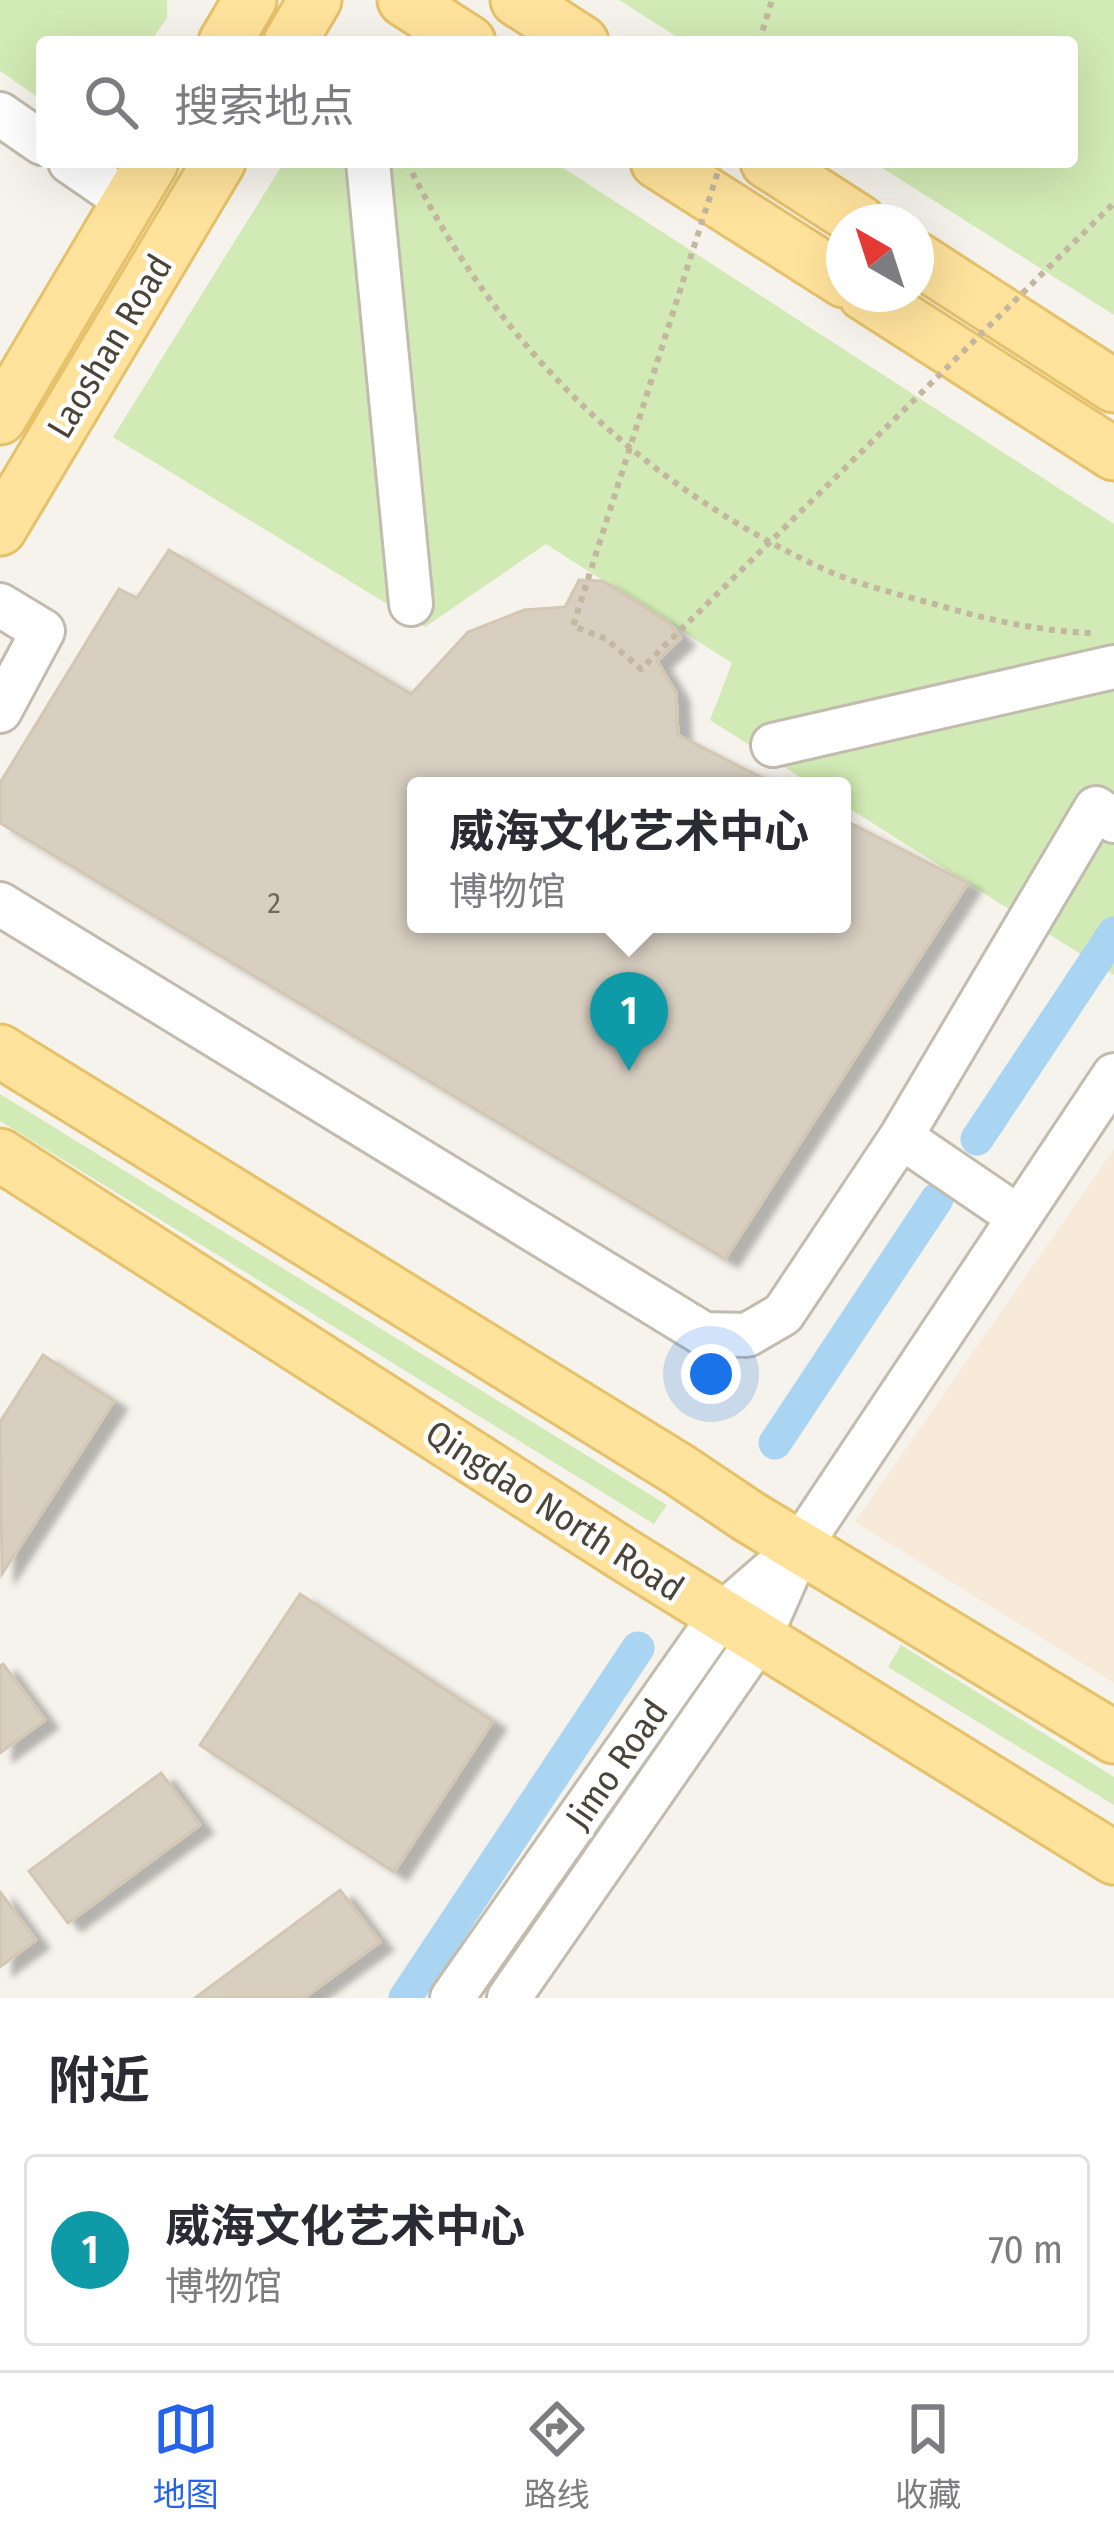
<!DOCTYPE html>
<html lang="zh">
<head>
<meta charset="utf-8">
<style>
	:root { --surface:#fff; --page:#f7f7f7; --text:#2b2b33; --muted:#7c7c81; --line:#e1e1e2; --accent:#2563eb }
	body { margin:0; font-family:"Fira Sans Condensed","Noto Sans SC",sans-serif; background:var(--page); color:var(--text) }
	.compass { position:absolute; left:826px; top:204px; width:108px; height:108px; border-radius:50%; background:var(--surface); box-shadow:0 12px 48px #0002; rotate:321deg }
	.you { position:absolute; left:711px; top:1374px; width:42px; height:42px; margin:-30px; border:9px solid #fff; border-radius:50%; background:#1a73e8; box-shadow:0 0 0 18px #1a73e833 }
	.badge { display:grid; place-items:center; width:78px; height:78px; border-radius:50%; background:var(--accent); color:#fff; font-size:39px; font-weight:700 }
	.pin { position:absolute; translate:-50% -99px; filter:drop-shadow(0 3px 6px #0008) }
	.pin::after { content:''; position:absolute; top:63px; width:42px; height:36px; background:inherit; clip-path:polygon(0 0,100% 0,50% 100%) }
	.popup { position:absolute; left:407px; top:777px; width:444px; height:156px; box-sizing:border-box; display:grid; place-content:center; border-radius:12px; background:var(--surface); filter:drop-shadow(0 3px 9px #0005); font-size:39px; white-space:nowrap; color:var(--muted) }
	.popup b { font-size:45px; color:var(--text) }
	.popup::after { content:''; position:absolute; left:50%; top:100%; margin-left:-24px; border:24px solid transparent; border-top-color:var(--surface) }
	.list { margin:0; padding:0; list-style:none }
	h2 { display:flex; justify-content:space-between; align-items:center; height:156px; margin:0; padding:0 48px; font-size:51px }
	h2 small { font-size:39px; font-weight:400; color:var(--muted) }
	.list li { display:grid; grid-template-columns:78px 1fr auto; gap:36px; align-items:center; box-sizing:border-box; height:192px; margin:0 24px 24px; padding:0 24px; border:3px solid var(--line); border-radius:12px }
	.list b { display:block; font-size:45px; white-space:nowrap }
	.list p { margin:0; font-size:39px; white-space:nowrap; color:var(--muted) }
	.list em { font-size:39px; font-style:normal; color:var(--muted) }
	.icon { flex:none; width:66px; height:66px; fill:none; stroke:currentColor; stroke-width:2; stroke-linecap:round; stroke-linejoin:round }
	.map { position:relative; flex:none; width:1114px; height:1998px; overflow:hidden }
	.search { position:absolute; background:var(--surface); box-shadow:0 12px 48px #0002; left:36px; right:36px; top:36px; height:132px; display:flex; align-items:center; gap:30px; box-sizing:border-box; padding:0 42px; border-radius:12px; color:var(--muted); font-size:45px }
	.sheet { height:372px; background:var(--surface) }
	nav { display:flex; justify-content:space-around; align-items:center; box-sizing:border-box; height:168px; border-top:3px solid var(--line); background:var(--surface); font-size:33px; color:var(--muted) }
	nav a { display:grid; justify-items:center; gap:6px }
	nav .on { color:var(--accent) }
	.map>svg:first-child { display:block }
</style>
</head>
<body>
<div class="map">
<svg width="1114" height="1998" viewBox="0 0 1114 1998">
	<defs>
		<filter id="shadow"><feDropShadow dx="13" dy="8" stdDeviation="3" flood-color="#0004"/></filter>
	</defs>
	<rect width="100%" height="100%" fill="#f6f3ec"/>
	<path fill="#f7ead8" d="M 1114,1149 L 1114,1683 L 855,1522 Z"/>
	<path fill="#d2eab5" d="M 0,0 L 167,0 L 167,18 L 150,42 L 42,42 L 42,100 L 0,71 Z
		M 619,0 L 1114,0 L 1114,315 L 873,162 L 1072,162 L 1072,42 L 685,42 Z
		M 284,162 L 554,162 L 1114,524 L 1114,975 L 842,804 L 842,786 L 814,786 L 710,720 L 732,663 L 546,544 L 425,627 L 113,437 Z
		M 0,1094 L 667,1505 L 654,1524 L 0,1121 Z
		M 901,1645 L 1114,1777 L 1114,1805 L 888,1667 Z"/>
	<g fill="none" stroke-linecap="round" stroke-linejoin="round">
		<path stroke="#a9d4f2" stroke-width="33" d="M 977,1139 L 1114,933
			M 775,1443 L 937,1199
			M 405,1998 L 638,1648"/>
	</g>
	<path fill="#d8cfc1" stroke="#d3c7b4" stroke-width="3" filter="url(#shadow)" d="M 169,550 L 411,694 L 468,632 L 524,610 L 565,607 L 579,580 L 603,581 L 669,623 L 681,638 L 657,661 L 676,693 L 678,735 L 778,786 L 416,786 L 416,924 L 842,924 L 842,819 L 968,883 L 725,1259 L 0,823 L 0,783 L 119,589 L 137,598 Z
		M 43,1355 L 114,1401 L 2,1574 L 0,1422 Z
		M 300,1594 L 493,1721 L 394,1872 L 200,1745 Z
		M 3,1664 L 45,1720 L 0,1753 L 0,1666 Z
		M 161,1773 L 200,1825 L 68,1923 L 29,1871 Z
		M 340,1890 L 380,1942 L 304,1998 L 195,1998 Z
		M 0,1892 L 36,1940 L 0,1967 Z"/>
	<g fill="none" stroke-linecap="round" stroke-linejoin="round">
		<defs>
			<path id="minor" d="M 0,114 L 42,143
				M 70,162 L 128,202
				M 368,162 L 411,604
				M 0,605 L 43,631 L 0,711
				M 773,745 L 1114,667
				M 0,904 L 704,1334 L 747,1335 L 783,1314 L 901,1137 L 1096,808 L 1114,821
				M 901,1137 L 1017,1216
				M 452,1998 L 721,1615 L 790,1555
				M 509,1998 L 760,1637 L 800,1546 L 1114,1075"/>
			<path id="major" d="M 404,0 L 469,42
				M 517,0 L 582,42
				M 225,42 L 250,0
				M 290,42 L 315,0
				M 657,162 L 844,281
				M 767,162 L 860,222
				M 916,258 L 1114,386
				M 864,294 L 1114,454
				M 0,418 L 152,162
				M 0,529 L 219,162
				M 0,1051 L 678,1469 L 748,1516 L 1114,1737
				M 0,1155 L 623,1554 L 1114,1858"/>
		</defs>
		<use href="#minor" stroke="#c2bbae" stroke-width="48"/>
		<use href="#major" stroke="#e6c16a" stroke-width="57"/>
		<path stroke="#c4b79f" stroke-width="6" stroke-dasharray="6 6" stroke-linecap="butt" d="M 759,42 L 772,0
			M 407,162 C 495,343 635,480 817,566 C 852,583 893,593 931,603 C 984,619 1037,631 1092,633"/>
		<use href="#minor" stroke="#fff" stroke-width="42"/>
		<use href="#major" stroke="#ffe39c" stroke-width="51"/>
		<path stroke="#c4b79f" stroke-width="6" stroke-dasharray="6 6" stroke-linecap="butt" d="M 721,162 L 573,626 L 606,639 L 641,669 L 1114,203"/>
	</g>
	<g text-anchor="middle" stroke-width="9" stroke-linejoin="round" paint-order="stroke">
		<g font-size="30" fill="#6e675b">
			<text x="274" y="913">2</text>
		</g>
		<g font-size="36" fill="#4b4439" stroke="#fff">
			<text transform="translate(109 346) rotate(-59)" y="13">Laoshan Road</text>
			<text transform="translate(555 1510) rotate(33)" y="13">Qingdao North Road</text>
			<text transform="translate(616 1764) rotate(-55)" y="13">Jimo Road</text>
		</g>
	</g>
</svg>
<svg class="compass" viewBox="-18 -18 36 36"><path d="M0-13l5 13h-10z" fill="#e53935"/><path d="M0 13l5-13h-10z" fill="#7c7c81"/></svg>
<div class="you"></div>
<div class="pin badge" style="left:629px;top:1071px;background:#0f9aa8">1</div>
<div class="popup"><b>威海文化艺术中心</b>博物馆</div>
<div class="search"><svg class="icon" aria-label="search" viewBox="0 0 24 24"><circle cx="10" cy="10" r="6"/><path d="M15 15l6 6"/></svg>搜索地点</div>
</div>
<section class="sheet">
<h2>附近<small></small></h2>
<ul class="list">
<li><span class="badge" style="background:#0f9aa8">1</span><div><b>威海文化艺术中心</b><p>博物馆</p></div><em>70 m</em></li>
</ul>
</section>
<nav>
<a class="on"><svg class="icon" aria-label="map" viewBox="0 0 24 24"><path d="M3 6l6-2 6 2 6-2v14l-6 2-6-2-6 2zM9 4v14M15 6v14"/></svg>地图</a>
<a><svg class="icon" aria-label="directions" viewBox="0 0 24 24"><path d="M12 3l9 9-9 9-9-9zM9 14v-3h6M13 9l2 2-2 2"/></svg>路线</a>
<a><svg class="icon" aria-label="saved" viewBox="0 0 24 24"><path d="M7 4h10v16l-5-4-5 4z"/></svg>收藏</a>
</nav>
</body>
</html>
